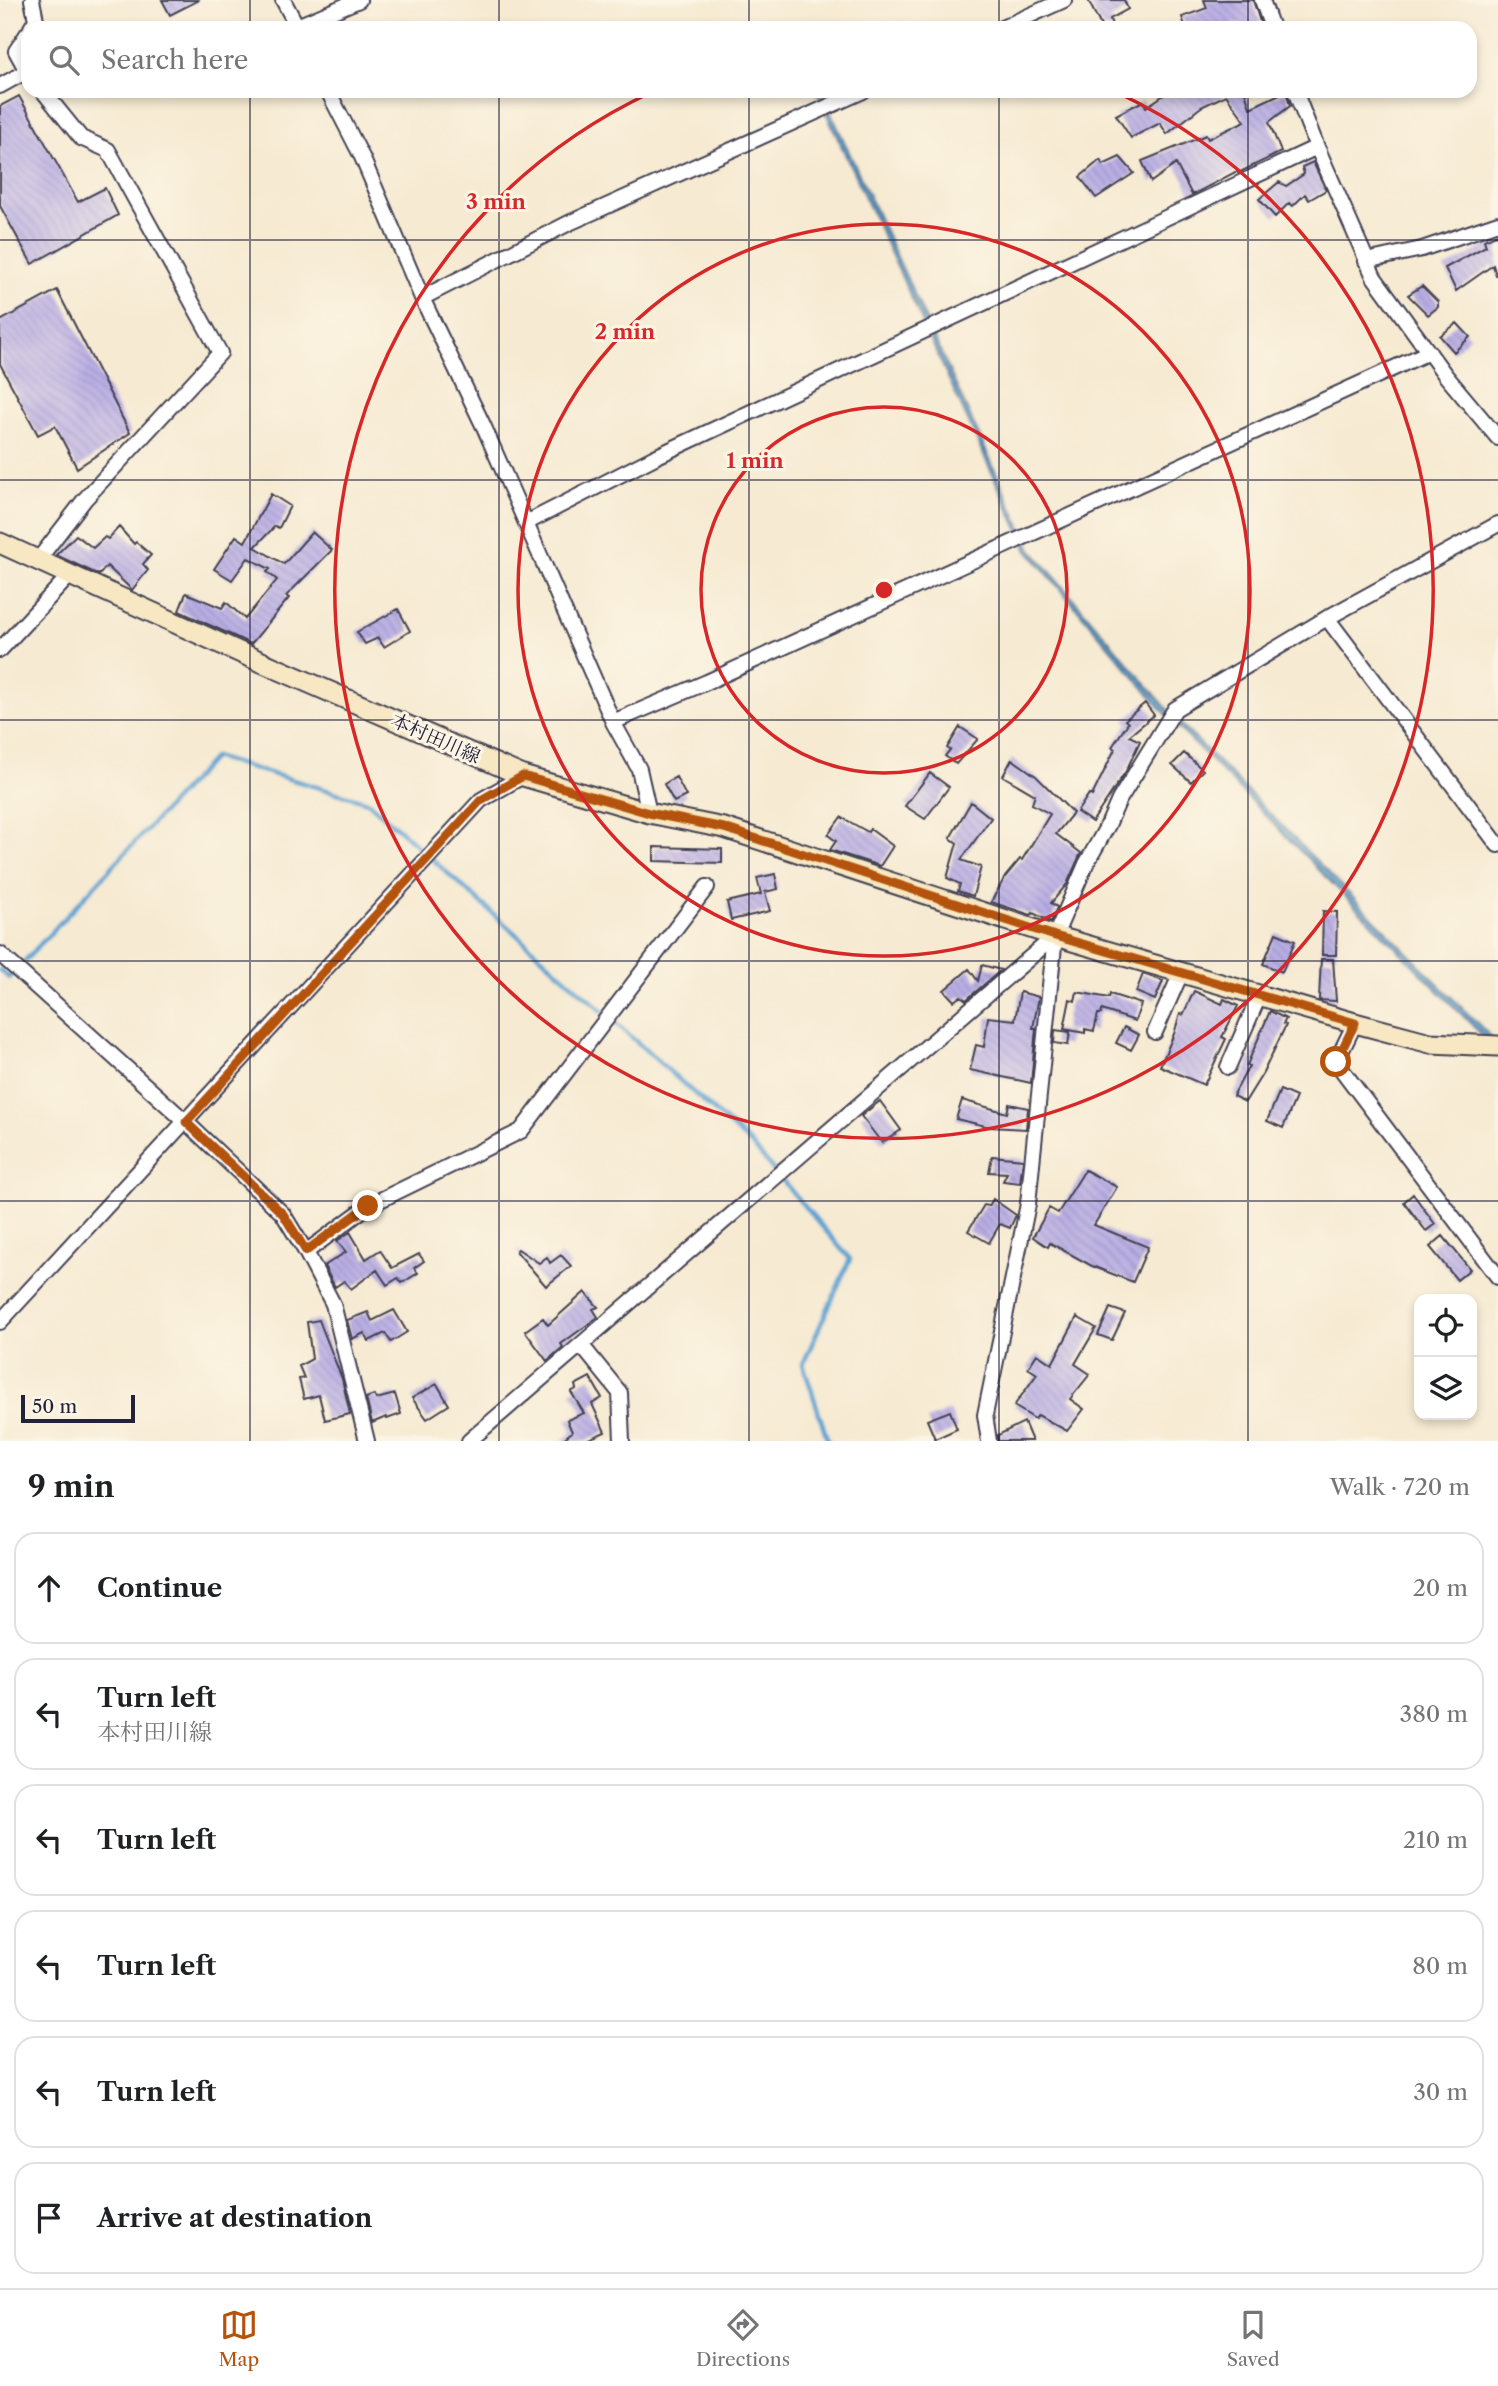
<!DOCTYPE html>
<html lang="en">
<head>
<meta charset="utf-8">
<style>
	:root { --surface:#fff; --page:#f2f2f2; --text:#202124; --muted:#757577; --line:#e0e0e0; --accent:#b45309 }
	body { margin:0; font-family:"Libre Caslon Text","Noto Serif JP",serif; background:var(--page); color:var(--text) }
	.controls { position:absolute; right:21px; bottom:21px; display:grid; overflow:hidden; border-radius:14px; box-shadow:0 4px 10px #0003 }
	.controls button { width:63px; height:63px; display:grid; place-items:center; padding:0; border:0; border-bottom:2px solid var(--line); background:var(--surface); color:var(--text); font:35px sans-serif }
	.scale { position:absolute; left:21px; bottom:18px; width:114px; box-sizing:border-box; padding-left:7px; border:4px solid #22223b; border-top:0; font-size:19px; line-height:24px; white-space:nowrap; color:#22223b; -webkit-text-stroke:5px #fcf5e5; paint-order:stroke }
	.stop { position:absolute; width:21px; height:21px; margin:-16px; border:5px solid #b45309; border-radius:50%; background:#fff }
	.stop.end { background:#b45309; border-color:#fff; box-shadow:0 2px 7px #0008 }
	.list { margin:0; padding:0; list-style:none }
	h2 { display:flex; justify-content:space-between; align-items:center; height:91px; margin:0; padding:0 28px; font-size:30px }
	h2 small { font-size:23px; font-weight:400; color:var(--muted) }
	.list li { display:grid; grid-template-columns:46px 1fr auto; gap:21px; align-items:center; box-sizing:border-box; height:112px; margin:0 14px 14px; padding:0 14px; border:2px solid var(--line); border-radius:21px }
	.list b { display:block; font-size:26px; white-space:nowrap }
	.list p { margin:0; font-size:23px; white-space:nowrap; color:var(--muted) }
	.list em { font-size:23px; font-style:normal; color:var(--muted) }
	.icon { flex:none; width:38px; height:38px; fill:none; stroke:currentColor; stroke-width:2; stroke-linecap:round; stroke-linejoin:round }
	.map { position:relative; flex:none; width:1498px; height:1441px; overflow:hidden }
	.search { position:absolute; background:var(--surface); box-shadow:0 4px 10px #0003; left:21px; right:21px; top:21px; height:77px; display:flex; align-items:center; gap:18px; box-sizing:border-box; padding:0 24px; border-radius:21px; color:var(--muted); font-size:26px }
	.sheet { height:847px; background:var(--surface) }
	nav { display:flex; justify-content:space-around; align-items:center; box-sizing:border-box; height:98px; border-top:2px solid var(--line); background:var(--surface); font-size:19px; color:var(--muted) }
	nav a { display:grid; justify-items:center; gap:4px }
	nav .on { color:var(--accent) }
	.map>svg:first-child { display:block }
</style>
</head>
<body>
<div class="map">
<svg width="1498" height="1441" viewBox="0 0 1498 1441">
	<defs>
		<pattern id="building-back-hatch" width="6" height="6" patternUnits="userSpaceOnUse" patternTransform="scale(1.75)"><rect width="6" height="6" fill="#b9aee4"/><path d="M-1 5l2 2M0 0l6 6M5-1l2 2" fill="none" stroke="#9f95c4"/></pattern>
	</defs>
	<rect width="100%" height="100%" fill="#fcf5e5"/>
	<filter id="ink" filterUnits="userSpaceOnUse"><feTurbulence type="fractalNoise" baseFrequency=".0143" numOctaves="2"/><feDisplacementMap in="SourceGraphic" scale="14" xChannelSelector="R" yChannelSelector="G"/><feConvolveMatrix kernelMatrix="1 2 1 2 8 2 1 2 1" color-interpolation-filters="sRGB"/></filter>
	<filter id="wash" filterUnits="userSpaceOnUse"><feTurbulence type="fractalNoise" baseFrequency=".00686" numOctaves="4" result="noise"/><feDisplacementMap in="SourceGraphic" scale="28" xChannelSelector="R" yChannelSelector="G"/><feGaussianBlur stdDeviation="1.57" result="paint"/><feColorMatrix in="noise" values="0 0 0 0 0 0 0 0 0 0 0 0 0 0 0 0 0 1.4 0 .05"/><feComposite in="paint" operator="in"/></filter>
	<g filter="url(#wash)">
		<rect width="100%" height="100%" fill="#f6ead2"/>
		<path fill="#5ca2d2" stroke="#3f6286" stroke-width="2" d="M 816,91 L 821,91 L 1031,549 L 1175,718 L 1489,1035 L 1498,1046 L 1498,1054 L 1481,1034 L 1171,720 L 1028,551 Z"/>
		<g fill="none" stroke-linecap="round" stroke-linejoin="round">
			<path stroke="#5ca2d2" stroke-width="4.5" d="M 0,970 L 9,978 L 214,757 L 368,802 L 751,1144 L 850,1259 L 803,1364 L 828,1441"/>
		</g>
		<g id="blocks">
			<path fill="url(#building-back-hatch)" d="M 162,0 L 199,0 L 170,15 Z
				M 1088,0 L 1124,0 L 1128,9 L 1110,19 L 1113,28 L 1102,28 Z
				M 1204,0 L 1253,0 L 1262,28 L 1242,28 L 1241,24 L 1213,28 L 1186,28 L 1182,17 L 1207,8 Z
				M 1170,91 L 1245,91 L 1250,108 L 1286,91 L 1290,106 L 1269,122 L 1281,152 L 1238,173 L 1237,171 L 1192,195 L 1176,164 L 1151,182 L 1142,161 L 1206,135 L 1208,139 L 1245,121 L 1226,95 L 1201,107 L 1167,134 L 1160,123 L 1131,138 L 1116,115 L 1143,101 L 1146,107 Z
				M 19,96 L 78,202 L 105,188 L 118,215 L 32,264 L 0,206 L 0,106 Z
				M 1120,157 L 1134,173 L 1096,198 L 1080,177 L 1100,160 L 1103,165 Z
				M 1313,162 L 1326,190 L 1309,200 L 1305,194 L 1293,206 L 1289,203 L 1275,217 L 1259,199 L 1279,182 L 1286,186 L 1304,174 L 1302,167 Z
				M 1498,234 L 1498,275 L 1496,275 L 1493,265 L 1456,291 L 1445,268 L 1486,246 L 1484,240 Z
				M 1422,286 L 1438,302 L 1438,307 L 1428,315 L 1408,295 Z
				M 57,290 L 130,433 L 77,468 L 55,426 L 38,435 L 0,364 L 0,321 Z
				M 1457,323 L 1470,337 L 1454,352 L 1440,336 Z
				M 271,494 L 290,506 L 279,528 L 275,526 L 255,547 L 284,564 L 312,532 L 332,550 L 286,596 L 289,598 L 251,644 L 179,611 L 186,593 L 222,608 L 226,602 L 245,619 L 277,580 L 267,572 L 270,569 L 248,558 L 232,580 L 214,569 L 236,536 L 245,542 Z
				M 119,527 L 134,544 L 136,542 L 151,555 L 143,564 L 148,570 L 132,590 L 107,566 L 99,575 L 56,555 L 76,535 L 93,548 L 105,537 L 108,539 Z
				M 398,609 L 410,631 L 384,647 L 378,638 L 365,644 L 357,632 Z
				M 1145,703 L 1154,715 L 1129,736 L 1140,741 L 1126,771 L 1092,822 L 1077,812 L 1089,794 L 1092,796 L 1115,749 L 1112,747 L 1128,723 L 1125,720 Z
				M 960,727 L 978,739 L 956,764 L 945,756 L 950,750 L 947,748 Z
				M 1184,753 L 1203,770 L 1191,782 L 1172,765 Z
				M 1012,759 L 1036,776 L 1073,813 L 1056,834 L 1081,853 L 1067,884 L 1051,903 L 1057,907 L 1051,922 L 1033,913 L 1031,915 L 991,902 L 1005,877 L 1020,859 L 1022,860 L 1050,814 L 1032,804 L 1035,795 L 1003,776 Z
				M 930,773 L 949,787 L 925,819 L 905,806 Z
				M 676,777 L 686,796 L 674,802 L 664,784 Z
				M 971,802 L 991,818 L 961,860 L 981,867 L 973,896 L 958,891 L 960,884 L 947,878 L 957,843 L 950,838 Z
				M 841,817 L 868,832 L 870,829 L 893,846 L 880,866 L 830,850 L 836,841 L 828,835 Z
				M 654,847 L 722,849 L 722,863 L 654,861 Z
				M 775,874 L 778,889 L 765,892 L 770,911 L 731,920 L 727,902 L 761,894 L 757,878 Z
				M 1323,911 L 1337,912 L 1336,955 L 1322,955 Z
				M 1276,933 L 1295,941 L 1282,972 L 1263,964 Z
				M 1321,959 L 1333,959 L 1336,1001 L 1319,1000 Z
				M 982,965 L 1001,970 L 966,1000 L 961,996 L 954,1001 L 944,990 L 969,969 L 978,981 Z
				M 1143,974 L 1163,981 L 1155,1000 L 1136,992 Z
				M 1194,991 L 1222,1004 L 1224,999 L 1238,1006 L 1222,1037 L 1226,1039 L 1204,1085 L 1160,1066 L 1174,1034 L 1180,1014 L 1183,1015 Z
				M 1020,992 L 1039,997 L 1033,1028 L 1036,1028 L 1031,1083 L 970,1070 L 976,1045 L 984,1047 L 988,1017 L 1015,1020 Z
				M 1077,992 L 1109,998 L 1110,994 L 1141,1004 L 1135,1021 L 1102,1010 L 1101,1014 L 1098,1014 L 1094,1031 L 1085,1029 L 1085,1033 L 1064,1029 L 1070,999 L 1075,1001 Z
				M 1270,1011 L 1286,1019 L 1283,1024 L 1286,1025 L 1263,1073 L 1245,1102 L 1233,1096 L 1249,1066 L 1247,1065 Z
				M 1124,1027 L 1139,1035 L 1131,1050 L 1116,1043 Z
				M 1055,1030 L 1070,1032 L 1068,1045 L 1054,1043 Z
				M 1280,1090 L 1296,1097 L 1283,1128 L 1267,1121 Z
				M 962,1100 L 1007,1113 L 1009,1104 L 1028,1108 L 1026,1129 L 990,1127 L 956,1119 Z
				M 880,1101 L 901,1130 L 882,1143 L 861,1116 Z
				M 992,1156 L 1023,1159 L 1020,1183 L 1003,1181 L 1007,1173 L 989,1172 Z
				M 1085,1170 L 1117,1187 L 1094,1225 L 1148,1247 L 1133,1282 L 1092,1266 L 1050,1243 L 1048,1247 L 1033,1237 L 1049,1208 L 1058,1213 Z
				M 1413,1194 L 1435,1224 L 1426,1231 L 1404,1202 Z
				M 993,1199 L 1016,1215 L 1010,1228 L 1000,1224 L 989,1243 L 968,1231 L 984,1205 L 989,1206 Z
				M 350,1232 L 366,1259 L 380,1250 L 392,1268 L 419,1254 L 424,1261 L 414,1268 L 418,1273 L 402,1283 L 398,1278 L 387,1285 L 377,1270 L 351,1289 L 344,1281 L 335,1287 L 324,1266 L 346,1252 L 337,1241 Z
				M 1443,1236 L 1470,1269 L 1457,1280 L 1430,1247 Z
				M 518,1249 L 539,1263 L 547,1257 L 550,1263 L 561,1255 L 571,1266 L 546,1286 L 516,1251 Z
				M 585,1292 L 598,1307 L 593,1309 L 598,1317 L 561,1344 L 563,1347 L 547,1361 L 525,1331 L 543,1318 L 548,1325 Z
				M 1110,1308 L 1125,1313 L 1112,1340 L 1098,1335 Z
				M 394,1310 L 407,1332 L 391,1342 L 385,1333 L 369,1341 L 364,1333 L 352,1339 L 347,1320 L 368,1312 L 372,1321 Z
				M 1077,1317 L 1096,1328 L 1075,1364 L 1090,1374 L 1070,1399 L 1084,1409 L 1067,1431 L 1038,1415 L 1035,1419 L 1014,1406 L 1037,1374 L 1028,1368 L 1037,1354 L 1052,1364 Z
				M 319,1320 L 342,1379 L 350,1414 L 325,1420 L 319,1395 L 304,1399 L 299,1379 L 304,1378 L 299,1366 L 312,1359 L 307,1322 Z
				M 590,1377 L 602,1398 L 592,1404 L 605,1432 L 584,1441 L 561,1441 L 572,1432 L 567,1420 L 584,1413 L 571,1392 L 576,1389 L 575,1385 Z
				M 437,1384 L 449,1405 L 427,1419 L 412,1398 Z
				M 395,1394 L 401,1414 L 387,1419 L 386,1417 L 372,1423 L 366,1398 L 374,1395 L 376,1399 Z
				M 950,1411 L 957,1429 L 935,1439 L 927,1420 Z
				M 1024,1422 L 1032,1441 L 998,1441 L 998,1435 Z"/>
		</g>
	</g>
	<g filter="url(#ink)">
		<use href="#blocks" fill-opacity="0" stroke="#424052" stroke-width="2"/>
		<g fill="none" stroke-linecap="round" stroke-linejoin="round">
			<defs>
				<path id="minor" d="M 283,0 L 298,28
					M 1262,0 L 1272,28
					M 297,26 L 359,0
					M 31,28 L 36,20 L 32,0
					M 1002,28 L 1064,0
					M 28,33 L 16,51 L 28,73
					M 0,86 L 27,71
					M 328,91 L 362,157 L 422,298 L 484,427 L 613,722 L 639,769 L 649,813
					M 1295,91 L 1317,147 L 1374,277 L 1446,376 L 1498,438
					M 1366,261 L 1422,249 L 1498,223
					M 422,298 L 569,223 L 863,91
					M 526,523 L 655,457 L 1317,147
					M 38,560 L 85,499 L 220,353 L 108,150 L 81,138 L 43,91
					M 1327,618 L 1498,845
					M 0,650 L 70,575
					M 613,722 L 707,682 L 1429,352
					M 0,954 L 186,1122 L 283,1214 L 306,1252 L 333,1304 L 367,1441
					M 1355,1023 L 1336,1062 L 1498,1277
					M 1155,1032 L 1181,973
					M 1228,1067 L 1259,996
					M 306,1252 L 368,1206 L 521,1131 L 707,887
					M 0,1322 L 481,800 L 523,776
					M 582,1346 L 620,1393 L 622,1441
					M 469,1441 L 1055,936
					M 989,1441 L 985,1415 L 1028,1204 L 1055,936 L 1086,864 L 1108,825 L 1119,800 L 1175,709 L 1327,618 L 1498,524"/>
				<path id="secondary" d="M 0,543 L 250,657 L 523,776 L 649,813 L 724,828 L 1055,936 L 1355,1023 L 1430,1043 L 1498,1046"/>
			</defs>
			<use href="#minor" stroke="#424052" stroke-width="18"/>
			<use href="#secondary" stroke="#424052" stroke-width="23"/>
			<use href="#minor" stroke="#fff" stroke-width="14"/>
			<use href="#secondary" stroke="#f7e8c3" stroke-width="19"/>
		</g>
	</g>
	<g fill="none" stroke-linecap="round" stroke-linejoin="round" filter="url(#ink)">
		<path stroke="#b45309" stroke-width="9" d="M 368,1206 L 306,1251 L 283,1214 L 186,1122 L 481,800 L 523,776 L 649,813 L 724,828 L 1055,936 L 1355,1023 L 1336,1062"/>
	</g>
	<path fill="none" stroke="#22223b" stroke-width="2" stroke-opacity="0.55" d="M 250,0 L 250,28M 499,0 L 499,28M 749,0 L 749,28M 999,0 L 999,28M 1248,0 L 1248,28M 250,91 L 250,1441M 499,91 L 499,1441M 749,91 L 749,1441M 999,91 L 999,1441M 1248,91 L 1248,1441M 0,240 L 1498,240M 0,480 L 1498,480M 0,720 L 1498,720M 0,961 L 1498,961M 0,1201 L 1498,1201"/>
	<g fill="none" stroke="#d62828" stroke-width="3.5">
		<circle cx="884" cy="590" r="183"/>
		<circle cx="884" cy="590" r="366"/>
		<path d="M1116 92A549 549 0 1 1 652 92"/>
	</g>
	<g text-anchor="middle" stroke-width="6" stroke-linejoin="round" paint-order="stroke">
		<g font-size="19" fill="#22223b" stroke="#fcf5e5">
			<text transform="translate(436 738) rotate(24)" y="7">本村田川線</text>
		</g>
	</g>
	<circle cx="884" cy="590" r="10" fill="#d62828" stroke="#fcf5e5" stroke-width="3.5"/>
	<g font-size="21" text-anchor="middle" font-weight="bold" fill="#d62828" stroke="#fcf5e5" stroke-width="6" stroke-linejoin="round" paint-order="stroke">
		<text x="496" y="209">3 min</text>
		<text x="625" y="339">2 min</text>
		<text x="755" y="468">1 min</text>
	</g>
</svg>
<div class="controls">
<button><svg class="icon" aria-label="locate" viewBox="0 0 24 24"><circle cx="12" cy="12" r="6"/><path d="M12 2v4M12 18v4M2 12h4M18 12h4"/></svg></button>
<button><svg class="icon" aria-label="layers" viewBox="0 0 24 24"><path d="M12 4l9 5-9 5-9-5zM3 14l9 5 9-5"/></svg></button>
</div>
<div class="scale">50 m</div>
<div class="stop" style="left:1336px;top:1062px"></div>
<div class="stop end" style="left:368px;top:1206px"></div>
<div class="search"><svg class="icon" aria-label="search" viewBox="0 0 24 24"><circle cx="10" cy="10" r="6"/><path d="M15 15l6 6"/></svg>Search here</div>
</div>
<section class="sheet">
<h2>9 min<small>Walk · 720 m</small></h2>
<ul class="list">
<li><svg class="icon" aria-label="ahead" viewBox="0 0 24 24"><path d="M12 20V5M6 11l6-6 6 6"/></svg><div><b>Continue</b></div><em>20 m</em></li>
<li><svg class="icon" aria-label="left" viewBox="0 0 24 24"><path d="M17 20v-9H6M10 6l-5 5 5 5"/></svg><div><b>Turn left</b><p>本村田川線</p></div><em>380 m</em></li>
<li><svg class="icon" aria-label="left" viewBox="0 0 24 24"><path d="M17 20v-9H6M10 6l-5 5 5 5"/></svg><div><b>Turn left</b></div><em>210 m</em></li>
<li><svg class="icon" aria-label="left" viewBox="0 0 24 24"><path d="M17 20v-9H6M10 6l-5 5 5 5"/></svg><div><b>Turn left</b></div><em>80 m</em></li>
<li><svg class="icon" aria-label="left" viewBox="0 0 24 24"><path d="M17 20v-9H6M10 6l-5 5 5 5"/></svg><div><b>Turn left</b></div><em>30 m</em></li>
<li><svg class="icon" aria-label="arrive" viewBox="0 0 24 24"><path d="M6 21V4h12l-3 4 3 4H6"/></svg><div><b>Arrive at destination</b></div></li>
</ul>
</section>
<nav>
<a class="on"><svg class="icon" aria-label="map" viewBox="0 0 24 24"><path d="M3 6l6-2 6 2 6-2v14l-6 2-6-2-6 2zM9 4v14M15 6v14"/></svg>Map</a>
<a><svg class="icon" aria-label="directions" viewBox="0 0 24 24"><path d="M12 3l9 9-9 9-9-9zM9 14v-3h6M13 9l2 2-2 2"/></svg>Directions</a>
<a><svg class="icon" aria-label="saved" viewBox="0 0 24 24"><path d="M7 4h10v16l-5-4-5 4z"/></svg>Saved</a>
</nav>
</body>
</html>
